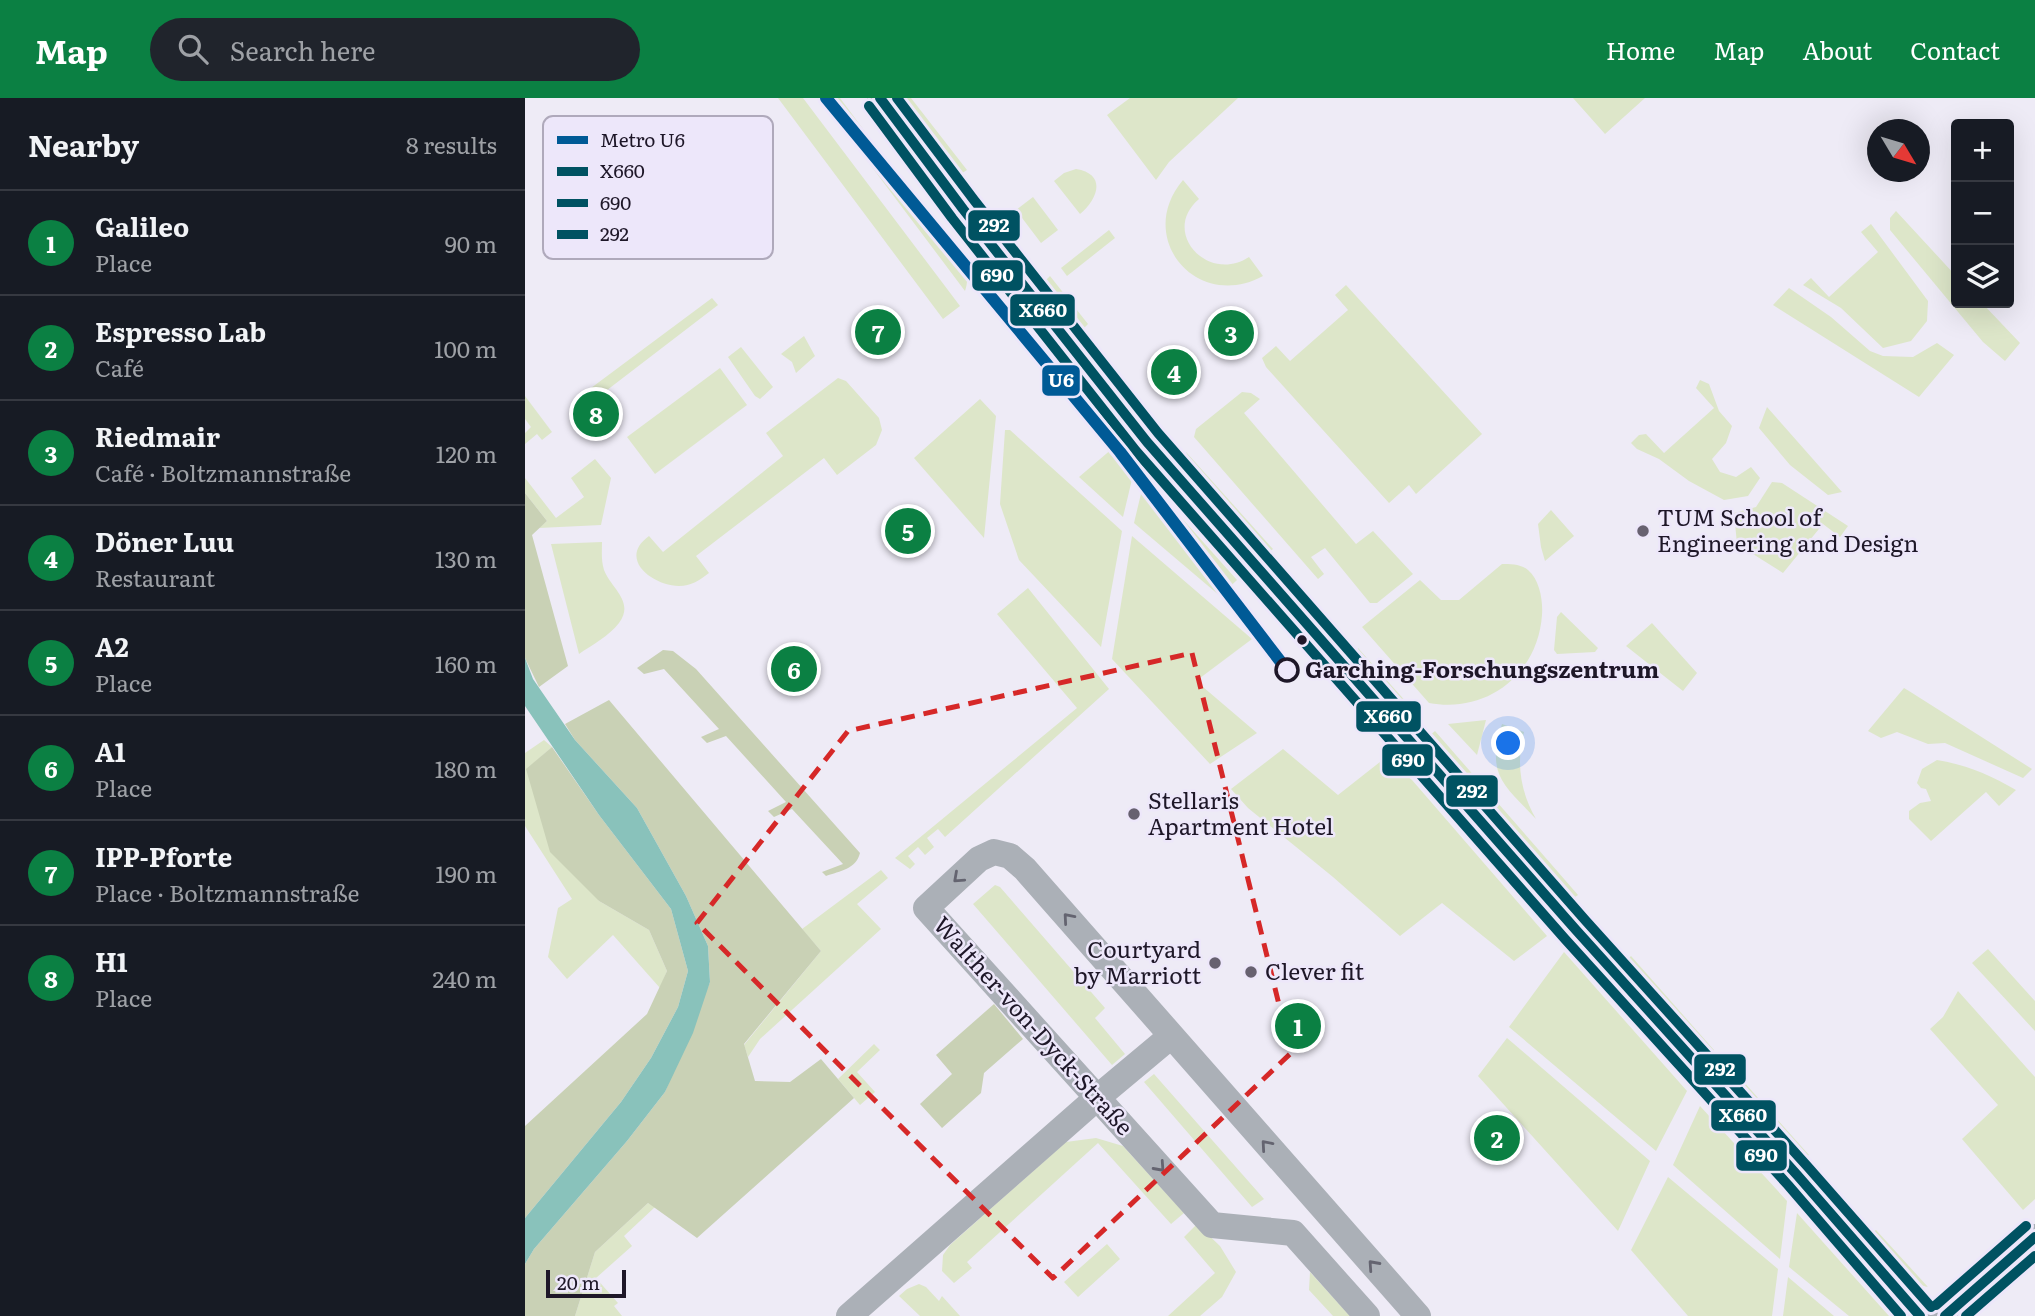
<!DOCTYPE html>
<html lang="en">
<head>
<meta charset="utf-8">
<style>
	:root { --surface:#171b24; --page:#20242c; --text:#f1f3f6; --muted:#9ea1a6; --line:#363941; --accent:#0b8043 }
	body { margin:0; font-family:Literata,serif; background:var(--page); color:var(--text) }
	.controls { position:absolute; right:21px; top:21px; display:grid; overflow:hidden; border-radius:7px; box-shadow:0 7px 28px #0002 }
	.controls button { width:63px; height:63px; display:grid; place-items:center; padding:0; border:0; border-bottom:2px solid var(--line); background:var(--surface); color:var(--text); font:35px sans-serif }
	.compass { position:absolute; left:1342px; top:21px; width:63px; height:63px; border-radius:50%; background:var(--surface); box-shadow:0 7px 28px #0002; rotate:128deg }
	.scale { position:absolute; left:21px; bottom:18px; width:80px; box-sizing:border-box; padding-left:7px; border:4px solid #1e1728; border-top:0; font-size:19px; line-height:24px; white-space:nowrap; color:#1e1728; -webkit-text-stroke:5px #ede7fa; paint-order:stroke }
	.you { position:absolute; left:984px; top:646px; width:24px; height:24px; margin:-18px; border:5px solid #fff; border-radius:50%; background:#1a73e8; box-shadow:0 0 0 10px #1a73e833 }
	.badge { display:grid; place-items:center; width:46px; height:46px; border-radius:50%; background:var(--accent); color:#fff; font-size:23px; font-weight:700 }
	.pin { position:absolute; translate:-50% -50%; border:4px solid #fff; box-shadow:0 2px 7px #0006 }
	.list { margin:0; padding:0; list-style:none }
	h2 { display:flex; justify-content:space-between; align-items:center; height:91px; margin:0; padding:0 28px; font-size:30px }
	h2 small { font-size:23px; font-weight:400; color:var(--muted) }
	.list li { display:grid; grid-template-columns:46px 1fr auto; gap:21px; align-items:center; box-sizing:border-box; height:105px; padding:0 28px; border-top:2px solid var(--line) }
	.list b { display:block; font-size:26px; white-space:nowrap }
	.list p { margin:0; font-size:23px; white-space:nowrap; color:var(--muted) }
	.list em { font-size:23px; font-style:normal; color:var(--muted) }
	.icon { flex:none; width:38px; height:38px; fill:none; stroke:currentColor; stroke-width:2; stroke-linecap:round; stroke-linejoin:round }
	.map { position:relative; flex:none; width:1510px; height:1218px; overflow:hidden }
	header { display:flex; align-items:center; gap:42px; box-sizing:border-box; height:98px; padding:0 35px; background:var(--accent); color:#fff }
	header strong { font-size:33px }
	nav { display:flex; gap:38px; margin-inline-start:auto; font-size:24px }
	.search { width:490px; height:63px; background:var(--page); display:flex; align-items:center; gap:18px; box-sizing:border-box; padding:0 24px; border-radius:38px; color:var(--muted); font-size:26px }
	main { display:flex }
	aside { flex:1; background:var(--surface) }
	.map>svg:first-child { display:block }
</style>
</head>
<body>
<header>
<strong>Map</strong>
<div class="search"><svg class="icon" aria-label="search" viewBox="0 0 24 24"><circle cx="10" cy="10" r="6"/><path d="M15 15l6 6"/></svg>Search here</div>
<nav><a>Home</a><a>Map</a><a>About</a><a>Contact</a></nav>
</header>
<main>
<aside>
<h2>Nearby<small>8 results</small></h2>
<ul class="list">
<li><span class="badge">1</span><div><b>Galileo</b><p>Place</p></div><em>90 m</em></li>
<li><span class="badge">2</span><div><b>Espresso Lab</b><p>Café</p></div><em>100 m</em></li>
<li><span class="badge">3</span><div><b>Riedmair</b><p>Café · Boltzmannstraße</p></div><em>120 m</em></li>
<li><span class="badge">4</span><div><b>Döner Luu</b><p>Restaurant</p></div><em>130 m</em></li>
<li><span class="badge">5</span><div><b>A2</b><p>Place</p></div><em>160 m</em></li>
<li><span class="badge">6</span><div><b>A1</b><p>Place</p></div><em>180 m</em></li>
<li><span class="badge">7</span><div><b>IPP-Pforte</b><p>Place · Boltzmannstraße</p></div><em>190 m</em></li>
<li><span class="badge">8</span><div><b>H1</b><p>Place</p></div><em>240 m</em></li>
</ul>
</aside>
<div class="map">
<svg width="1510" height="1218" viewBox="0 0 1510 1218">
	<rect width="100%" height="100%" fill="#eeebf6"/>
	<path fill="#dde6c9" d="M 253,0 L 278,0 L 435,208 L 418,221 Z
		M 295,0 L 315,0 L 436,162 C 442,173 444,181 440,193 Z
		M 375,0 L 386,0 L 442,72 L 434,77 Z
		M 605,0 L 713,0 L 644,64 L 631,82 L 582,17 Z
		M 1048,0 L 1120,0 L 1080,36 Z
		M 551,71 C 582,76 573,101 555,116 L 529,83 L 539,75 Z
		M 658,82 L 674,101 C 635,134 683,186 724,159 L 738,178 C 672,214 609,140 658,82 Z
		M 508,99 L 533,132 L 516,145 L 491,112 Z
		M 1371,113 L 1431,178 L 1431,205 L 1457,205 L 1495,245 L 1480,263 L 1458,244 L 1365,132 L 1365,120 Z
		M 1346,126 L 1403,203 L 1402,223 L 1386,243 L 1358,250 L 1316,210 L 1278,187 L 1286,180 L 1304,199 L 1353,154 L 1336,134 Z
		M 584,132 L 590,140 L 542,178 L 536,170 Z
		M 525,178 L 563,226 L 556,233 L 518,185 Z
		M 821,187 L 957,336 L 891,396 L 884,387 L 864,405 L 741,269 L 737,260 L 751,248 L 765,263 L 823,212 L 810,197 Z
		M 1264,190 L 1306,219 L 1345,253 L 1358,258 L 1388,259 L 1412,245 L 1429,257 L 1394,299 L 1248,207 Z
		M 187,200 L 193,207 L 73,299 L 66,290 Z
		M 279,238 L 290,258 L 271,275 L 267,264 L 256,256 Z
		M 216,249 L 248,289 L 235,301 L 230,298 L 203,259 Z
		M 195,270 L 222,307 L 130,376 L 102,339 Z
		M 313,280 L 321,283 L 354,320 L 357,332 L 351,347 L 312,377 L 299,360 L 171,458 L 184,475 C 175,482 166,488 154,488 C 128,488 92,461 124,438 L 138,454 L 258,358 L 241,335 Z
		M 1175,282 L 1184,286 L 1194,313 L 1207,328 L 1201,345 L 1187,361 L 1195,374 L 1211,379 L 1226,369 L 1235,380 L 1223,398 L 1199,402 L 1164,383 L 1134,361 L 1112,351 L 1106,345 L 1114,337 L 1121,336 L 1139,355 L 1189,310 L 1171,290 Z
		M 717,294 L 726,295 L 735,301 L 719,315 L 831,446 L 848,433 L 888,476 L 852,505 L 845,505 L 800,450 L 786,459 L 799,476 L 793,481 L 669,339 L 671,331 Z
		M 0,298 L 27,334 L 17,342 L 12,336 L 0,346 L 0,335 L 6,329 L 0,321 Z
		M 455,301 L 471,318 L 459,440 L 389,360 Z
		M 1242,309 L 1317,394 L 1303,397 L 1265,367 L 1234,330 Z
		M 480,332 L 485,332 L 597,433 L 576,549 L 494,462 L 475,406 Z
		M 588,350 L 609,373 L 598,419 L 554,379 Z
		M 661,354 L 748,451 L 742,456 L 665,371 Z
		M 70,361 L 86,380 L 76,427 L 14,430 L 22,423 L 0,395 L 0,380 L 31,420 L 59,399 L 46,380 Z
		M 619,383 L 646,408 L 712,482 L 695,498 L 609,425 Z
		M 1247,384 L 1257,385 L 1323,428 L 1315,439 L 1298,426 L 1258,475 L 1212,446 L 1209,415 L 1231,409 Z
		M 1026,412 L 1049,438 L 1020,463 L 1016,449 L 1013,426 Z
		M 607,438 L 727,541 L 671,583 L 732,635 L 685,666 L 587,561 Z
		M 77,444 C 77,454 76,462 79,472 C 86,490 110,504 94,525 C 84,538 67,547 54,556 L 26,446 Z
		M 977,466 C 985,466 996,466 1003,472 C 1015,482 1018,503 1017,517 C 1013,576 962,616 904,605 L 837,529 L 895,482 L 916,502 L 934,502 Z
		M 765,475 L 825,543 L 823,551 L 758,481 Z
		M 503,490 L 584,591 L 420,739 L 413,731 L 402,740 L 409,749 L 400,757 L 393,749 L 383,758 L 390,766 L 385,771 L 370,760 L 552,610 L 472,516 Z
		M 1036,514 L 1073,550 L 1070,554 L 1032,556 L 1029,552 L 1032,519 Z
		M 1127,525 L 1172,575 L 1158,593 L 1101,548 Z
		M 833,550 L 883,606 L 876,612 L 832,563 Z
		M 1379,590 L 1384,593 L 1507,671 L 1498,680 L 1420,645 L 1403,646 L 1372,634 L 1356,640 L 1343,633 Z
		M 961,622 L 952,657 L 923,626 Z
		M 977,626 L 999,634 C 991,665 995,693 1011,721 C 978,686 961,677 977,626 Z
		M 910,633 L 1033,774 L 1053,797 L 1047,801 L 903,639 Z
		M 19,642 L 27,649 L 2,671 L 74,803 L 124,832 L 142,873 L 135,890 L 88,837 L 42,881 L 23,859 L 33,810 L 47,801 L 0,728 L 0,655 Z
		M 758,651 L 813,697 L 860,660 L 887,682 L 1022,838 L 989,863 L 917,805 L 875,838 L 808,779 L 723,710 L 706,691 Z
		M 1412,662 C 1442,667 1465,677 1491,692 L 1474,708 L 1461,694 L 1406,743 L 1384,721 L 1384,713 L 1395,705 L 1406,703 L 1401,691 L 1396,690 L 1392,685 L 1397,671 Z
		M 356,772 L 363,780 L 332,806 L 356,831 L 235,941 L 223,959 L 219,947 L 296,853 L 277,831 Z
		M 470,787 L 475,789 L 580,910 L 570,920 L 600,956 L 587,967 L 448,806 Z
		M 1463,851 L 1510,903 L 1510,933 L 1447,865 Z
		M 1039,854 L 1162,993 L 1131,1053 L 984,929 Z
		M 1106,858 L 1189,952 L 1184,957 L 1102,862 Z
		M 1433,893 L 1510,979 L 1510,1101 L 1498,1112 L 1437,1041 L 1473,1007 L 1405,931 L 1418,919 Z
		M 982,940 L 1125,1063 L 1093,1133 L 953,978 Z
		M 349,946 L 355,952 L 332,974 L 350,994 L 335,1007 L 313,981 Z
		M 1210,974 L 1284,1057 L 1278,1061 L 1204,979 Z
		M 629,976 L 739,1101 L 727,1109 L 619,984 Z
		M 1175,1008 L 1262,1103 L 1255,1161 L 1148,1067 Z
		M 571,1040 L 598,1048 L 659,1115 L 646,1126 L 573,1045 L 442,1164 L 447,1170 L 429,1185 L 417,1173 L 418,1157 L 425,1147 L 541,1044 Z
		M 1143,1079 L 1253,1171 L 1247,1218 L 1163,1218 L 1106,1152 Z
		M 123,1105 L 130,1109 L 99,1138 L 107,1148 L 71,1180 L 93,1205 L 89,1208 L 97,1218 L 50,1218 L 70,1154 Z
		M 1272,1115 L 1364,1218 L 1324,1218 L 1264,1169 Z
		M 672,1126 L 695,1148 L 711,1174 L 697,1199 L 675,1218 L 643,1218 L 690,1175 L 659,1139 Z
		M 1351,1132 L 1403,1189 L 1387,1185 L 1345,1136 Z
		M 582,1146 L 595,1161 L 553,1199 L 539,1184 Z
		M 785,1174 L 825,1218 L 808,1218 L 784,1192 Z
		M 1263,1179 L 1309,1218 L 1258,1218 Z
		M 394,1186 L 401,1189 L 414,1203 L 417,1198 L 435,1218 L 395,1218 L 374,1198 L 382,1191 Z"/>
	<path fill="#c9d1b5" d="M 0,395 L 22,423 L 7,437 L 43,568 L 14,589 L 0,560 Z
		M 138,552 L 148,553 L 171,571 L 335,755 C 331,771 315,773 301,778 L 297,774 L 318,766 L 267,711 L 249,719 L 243,713 L 261,704 L 201,638 L 182,645 L 176,639 L 194,631 L 139,571 L 119,576 L 112,570 Z
		M 84,602 L 296,853 L 219,946 L 230,983 L 265,984 L 296,961 L 329,1000 L 172,1140 L 123,1105 L 70,1154 L 50,1218 L 0,1218 L 0,1166 L 9,1151 L 102,1043 L 140,994 L 185,884 L 183,848 L 161,798 L 112,710 L 50,642 L 40,626 Z
		M 27,649 L 74,717 L 146,811 L 163,873 L 153,909 L 126,960 L 96,1004 L 0,1120 L 0,1028 L 122,916 L 142,873 L 124,832 L 74,803 L 25,754 L 1,671 Z
		M 469,906 L 498,941 L 459,975 L 456,995 L 417,1030 L 395,1006 L 427,976 L 411,957 Z"/>
	<path fill="#89c2bb" d="M 0,560 L 8,581 L 50,642 L 112,710 L 161,798 L 183,848 L 185,884 L 168,935 L 140,994 L 102,1043 L 9,1151 L 0,1166 L 0,1120 L 96,1004 L 126,960 L 153,909 L 163,873 L 146,811 L 74,717 L 0,608 Z"/>
	<g fill="none" stroke-linecap="round" stroke-linejoin="round">
		<path stroke="#abb0b7" stroke-width="26" d="M 355,0 L 438,111 L 622,344 L 1051,832 L 1273,1078 L 1395,1218
			M 324,1218 L 573,999 L 646,938
			M 842,1218 L 768,1135 L 687,1127 L 401,810 L 454,761 L 469,754 L 485,758 L 500,771 L 893,1218
			M 1420,1218 L 1510,1139"/>
		<defs>
			<path id="bus-1" d="M 355,0 L 438,111 L 622,344 L 1051,832 L 1273,1078 L 1395,1218
				M 1420,1218 L 1510,1139"/>
			<path id="bus-2" d="M 344,8 L 427,120 L 611,353 L 1040,841 L 1263,1087 L 1376,1218
				M 1441,1218 L 1510,1158"/>
			<path id="bus-3" d="M 372,0 L 449,102 L 633,335 L 1061,823 L 1283,1069 L 1406,1209
				M 1411,1207 L 1501,1128"/>
		</defs>
		<use href="#bus-1" stroke="#ede7fa" stroke-width="16"/>
		<use href="#bus-2" stroke="#ede7fa" stroke-width="16"/>
		<use href="#bus-3" stroke="#ede7fa" stroke-width="16"/>
		<use href="#bus-1" stroke="#005262" stroke-width="10"/>
		<use href="#bus-2" stroke="#005262" stroke-width="10"/>
		<use href="#bus-3" stroke="#005262" stroke-width="10"/>
		<defs>
			<path id="metro-1" d="M 301,0 L 595,354 L 762,572"/>
		</defs>
		<use href="#metro-1" stroke="#ede7fa" stroke-width="18"/>
		<use href="#metro-1" stroke="#005a96" stroke-width="12"/>
	</g>
	<defs><path id="oneway-chevron" d="M-2-3.5L2.5 0L-2 3.5" fill="none" stroke-width="1.6" stroke-linecap="round" stroke-linejoin="round" transform="scale(1.75)"/></defs>
	<g stroke="#646470">
		<use href="#oneway-chevron" transform="translate(433 780) rotate(138)"/>
		<use href="#oneway-chevron" transform="translate(543 820) rotate(-131)"/>
		<use href="#oneway-chevron" transform="translate(741 1047) rotate(-131)"/>
		<use href="#oneway-chevron" transform="translate(635 1069) rotate(48)"/>
		<use href="#oneway-chevron" transform="translate(848 1167) rotate(-132)"/>
	</g>
	<path fill="none" stroke="#d62828" stroke-width="5" stroke-dasharray="14 9" stroke-linejoin="round" d="M 667,555 L 766,955 L 528,1180 L 172,825 L 323,633 Z"/>
	<g fill="#676170" stroke="#ede7fa" stroke-width="2.5">
		<circle cx="1118" cy="433" r="7"/>
		<circle cx="609" cy="716" r="7"/>
		<circle cx="690" cy="865" r="7"/>
		<circle cx="726" cy="874" r="7"/>
	</g>
	<circle fill="#1e1728" stroke="#ede7fa" stroke-width="2.5" cx="777" cy="542" r="6"/>
	<circle fill="#ede7fa" stroke="#1e1728" stroke-width="3.5" cx="762" cy="572" r="11"/>
	<g text-anchor="middle" stroke-width="5" stroke-linejoin="round" paint-order="stroke">
		<g font-size="23" fill="#1e1728" stroke="#ede7fa" text-anchor="start">
			<text x="1132" y="428">TUM School of<tspan x="1132" dy="26">Engineering and Design</tspan></text>
			<text x="623" y="711">Stellaris<tspan x="623" dy="26">Apartment Hotel</tspan></text>
			<text x="676" y="860" text-anchor="end">Courtyard<tspan x="676" dy="26">by Marriott</tspan></text>
			<text x="740" y="882">Clever fit</text>
		</g>
		<g font-size="23" font-weight="bold" fill="#1e1728" stroke="#ede7fa" text-anchor="start">
			<text x="780" y="580">Garching-Forschungszentrum</text>
		</g>
		<g font-size="23" fill="#1e1728" stroke="#ede7fa">
			<text transform="translate(508 928) rotate(48)" y="8">Walther-von-Dyck-Straße</text>
		</g>
	</g>
	<rect x="18" y="18" width="230" height="143" rx="10" fill="#ede7fa" stroke="#afa9bb" stroke-width="2"/>
	<rect x="32" y="38" width="31" height="8" fill="#005a96"/>
	<rect x="32" y="69" width="31" height="9" fill="#005262"/>
	<rect x="32" y="101" width="31" height="8" fill="#005262"/>
	<rect x="32" y="132" width="31" height="9" fill="#005262"/>
	<g font-size="19" fill="#1e1728">
		<text x="75" y="49">Metro U6</text>
		<text x="75" y="80">X660</text>
		<text x="75" y="112">690</text>
		<text x="75" y="143">292</text>
	</g>
	<g stroke="#ede7fa" stroke-width="2.5">
		<rect x="442" y="111" width="54" height="33" rx="7" fill="#005262"/>
		<rect x="446" y="161" width="53" height="33" rx="7" fill="#005262"/>
		<rect x="484" y="195" width="67" height="34" rx="7" fill="#005262"/>
		<rect x="516" y="266" width="40" height="33" rx="7" fill="#005a96"/>
		<rect x="830" y="602" width="67" height="33" rx="7" fill="#005262"/>
		<rect x="856" y="645" width="53" height="34" rx="7" fill="#005262"/>
		<rect x="920" y="676" width="54" height="34" rx="7" fill="#005262"/>
		<rect x="1168" y="955" width="54" height="33" rx="7" fill="#005262"/>
		<rect x="1185" y="1001" width="67" height="33" rx="7" fill="#005262"/>
		<rect x="1210" y="1041" width="53" height="33" rx="7" fill="#005262"/>
	</g>
	<g font-size="19" text-anchor="middle" font-weight="bold" fill="#fff">
		<text x="469" y="134">292</text>
		<text x="472" y="184">690</text>
		<text x="518" y="219">X660</text>
		<text x="536" y="289">U6</text>
		<text x="863" y="625">X660</text>
		<text x="883" y="669">690</text>
		<text x="947" y="700">292</text>
		<text x="1195" y="978">292</text>
		<text x="1218" y="1024">X660</text>
		<text x="1236" y="1064">690</text>
	</g>
</svg>
<div class="controls">
<button>+</button>
<button>−</button>
<button><svg class="icon" aria-label="layers" viewBox="0 0 24 24"><path d="M12 4l9 5-9 5-9-5zM3 14l9 5 9-5"/></svg></button>
</div>
<svg class="compass" viewBox="-18 -18 36 36"><path d="M0-13l5 13h-10z" fill="#e53935"/><path d="M0 13l5-13h-10z" fill="#9ea1a6"/></svg>
<div class="scale">20 m</div>
<div class="you"></div>
<div class="pin badge" style="left:773px;top:928px">1</div>
<div class="pin badge" style="left:972px;top:1040px">2</div>
<div class="pin badge" style="left:706px;top:235px">3</div>
<div class="pin badge" style="left:649px;top:274px">4</div>
<div class="pin badge" style="left:383px;top:433px">5</div>
<div class="pin badge" style="left:269px;top:571px">6</div>
<div class="pin badge" style="left:353px;top:234px">7</div>
<div class="pin badge" style="left:71px;top:316px">8</div>
</div>
</main>
</body>
</html>
